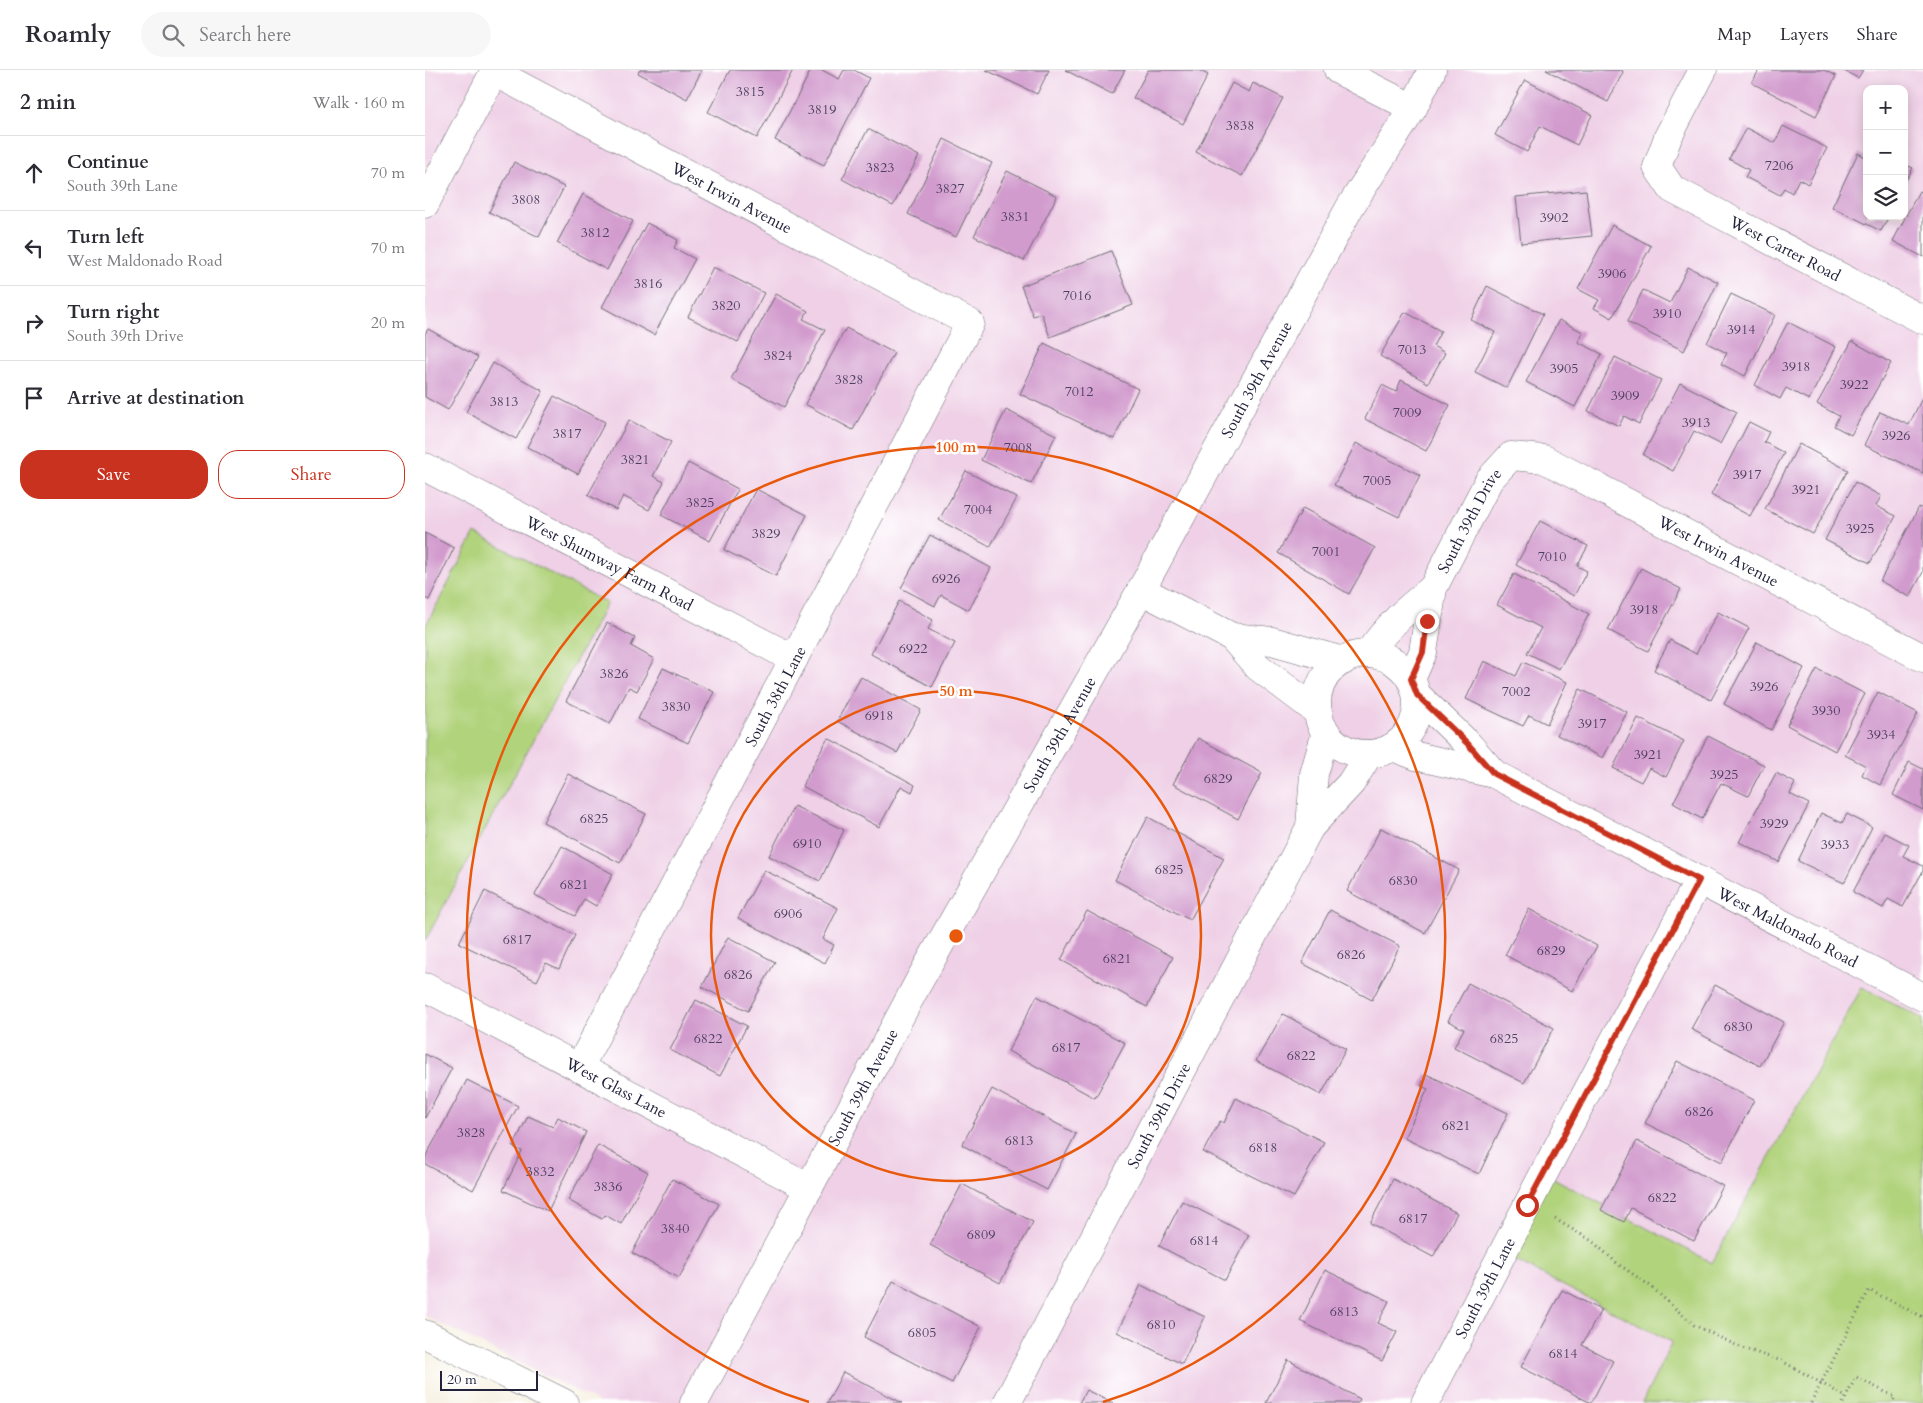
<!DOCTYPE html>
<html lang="en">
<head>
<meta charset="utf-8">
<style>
	:root { --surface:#fff; --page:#f7f7f7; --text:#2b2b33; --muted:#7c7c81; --line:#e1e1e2; --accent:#c8321e }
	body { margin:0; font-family:Cardo,serif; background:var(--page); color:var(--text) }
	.controls { position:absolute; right:15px; top:15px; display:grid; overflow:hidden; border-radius:10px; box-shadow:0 2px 12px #0003 }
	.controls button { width:45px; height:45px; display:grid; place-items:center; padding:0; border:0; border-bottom:1px solid var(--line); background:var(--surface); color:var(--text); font:25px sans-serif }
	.scale { position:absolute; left:15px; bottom:12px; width:98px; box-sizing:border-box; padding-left:5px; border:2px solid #22223b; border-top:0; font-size:14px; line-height:18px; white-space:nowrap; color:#22223b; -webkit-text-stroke:4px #fff; paint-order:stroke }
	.stop { position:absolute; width:15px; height:15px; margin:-11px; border:4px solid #c8321e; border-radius:50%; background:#fff }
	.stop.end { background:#c8321e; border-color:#fff; box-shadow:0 1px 5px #0008 }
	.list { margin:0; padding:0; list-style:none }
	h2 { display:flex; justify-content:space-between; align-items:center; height:65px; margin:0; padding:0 20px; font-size:21px }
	h2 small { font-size:16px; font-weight:400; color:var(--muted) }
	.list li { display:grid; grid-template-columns:32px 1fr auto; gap:15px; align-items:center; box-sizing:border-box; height:75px; padding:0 20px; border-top:1px solid var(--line) }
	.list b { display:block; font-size:19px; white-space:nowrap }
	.list p { margin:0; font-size:16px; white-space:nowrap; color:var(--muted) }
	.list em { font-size:16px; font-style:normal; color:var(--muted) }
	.actions { display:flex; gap:10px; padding:15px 20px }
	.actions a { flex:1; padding:11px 0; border:1px solid var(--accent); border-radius:20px; text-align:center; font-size:18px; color:var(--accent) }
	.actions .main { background:var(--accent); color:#fff }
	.icon { flex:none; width:28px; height:28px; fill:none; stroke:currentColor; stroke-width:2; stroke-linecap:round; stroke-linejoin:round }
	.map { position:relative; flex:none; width:1498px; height:1333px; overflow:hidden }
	header { display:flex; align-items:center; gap:30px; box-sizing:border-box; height:70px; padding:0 25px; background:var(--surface); border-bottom:1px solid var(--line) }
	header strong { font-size:24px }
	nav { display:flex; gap:28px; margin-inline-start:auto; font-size:18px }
	.search { width:350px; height:45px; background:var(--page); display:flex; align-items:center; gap:12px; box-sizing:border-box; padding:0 18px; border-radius:28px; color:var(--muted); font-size:19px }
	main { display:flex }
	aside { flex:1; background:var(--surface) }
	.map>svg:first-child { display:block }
</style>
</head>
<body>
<header>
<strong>Roamly</strong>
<div class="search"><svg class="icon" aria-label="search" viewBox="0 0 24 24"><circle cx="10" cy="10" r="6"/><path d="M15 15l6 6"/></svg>Search here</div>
<nav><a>Map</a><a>Layers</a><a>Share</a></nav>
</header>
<main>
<aside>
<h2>2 min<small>Walk · 160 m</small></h2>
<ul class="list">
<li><svg class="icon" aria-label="ahead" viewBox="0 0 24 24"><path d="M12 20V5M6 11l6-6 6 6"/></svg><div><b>Continue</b><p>South 39th Lane</p></div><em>70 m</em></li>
<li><svg class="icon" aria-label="left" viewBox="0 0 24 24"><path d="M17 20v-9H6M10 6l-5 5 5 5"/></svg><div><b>Turn left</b><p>West Maldonado Road</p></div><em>70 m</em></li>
<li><svg class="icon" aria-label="right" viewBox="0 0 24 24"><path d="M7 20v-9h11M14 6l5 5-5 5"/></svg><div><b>Turn right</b><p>South 39th Drive</p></div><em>20 m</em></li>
<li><svg class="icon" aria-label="arrive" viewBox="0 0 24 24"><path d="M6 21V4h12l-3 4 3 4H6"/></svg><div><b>Arrive at destination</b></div></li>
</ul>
<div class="actions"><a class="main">Save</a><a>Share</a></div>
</aside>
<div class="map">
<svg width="1498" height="1333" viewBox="0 0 1498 1333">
	<rect width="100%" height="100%" fill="#fff"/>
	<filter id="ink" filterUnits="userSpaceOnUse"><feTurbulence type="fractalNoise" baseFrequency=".02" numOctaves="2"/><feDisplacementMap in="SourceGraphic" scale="10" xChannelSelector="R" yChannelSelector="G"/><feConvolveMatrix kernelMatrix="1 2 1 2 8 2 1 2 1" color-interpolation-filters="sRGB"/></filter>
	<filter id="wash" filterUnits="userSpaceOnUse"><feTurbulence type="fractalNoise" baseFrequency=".0096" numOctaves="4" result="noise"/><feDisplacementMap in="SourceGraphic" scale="20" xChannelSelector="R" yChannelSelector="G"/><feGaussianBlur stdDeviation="1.12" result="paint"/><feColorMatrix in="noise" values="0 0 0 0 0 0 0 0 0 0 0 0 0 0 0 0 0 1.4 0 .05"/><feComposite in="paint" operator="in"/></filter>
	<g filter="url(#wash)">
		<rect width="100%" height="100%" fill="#f4edd9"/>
		<path fill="#efd0e6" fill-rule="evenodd" d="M 0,0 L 1498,0 L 1498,1333 L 175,1333 L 0,1246 ZM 1442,19 L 1479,19 L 1479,146 L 1442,146 Z"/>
		<path fill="#b1d37b" stroke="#6a7a5b" d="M 50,463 L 182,533 L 0,871 L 0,557 Z
			M 1437,917 L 1498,949 L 1498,1333 L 1217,1333 L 1247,1272 L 1077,1184 L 1119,1103 L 1287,1193 Z"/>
		<g id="blocks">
			<path fill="#d29bcd" d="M 215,0 L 277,0 L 262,29 L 213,3 Z
				M 305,0 L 368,0 L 332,68 L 283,42 Z
				M 386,0 L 397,0 L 414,9 L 419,0 L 429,0 L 444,8 L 399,95 L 350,70 Z
				M 561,0 L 624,0 L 612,24 Z
				M 640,0 L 700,0 L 687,24 Z
				M 723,0 L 774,0 L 783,5 L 758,54 L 708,28 Z
				M 1121,0 L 1197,0 L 1198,2 L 1183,32 Z
				M 1334,0 L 1399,0 L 1411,6 L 1391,46 L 1327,13 Z
				M 1417,0 L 1438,0 L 1433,8 Z
				M 1100,10 L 1167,45 L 1152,75 L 1115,56 L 1102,82 L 1070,65 Z
				M 807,13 L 824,22 L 828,13 L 858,28 L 817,106 L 771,82 Z
				M 1358,56 L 1402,78 L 1383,114 L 1374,109 L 1367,123 L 1359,118 L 1355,125 L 1320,107 L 1324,100 L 1304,89 L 1321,58 L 1350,73 Z
				M 443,59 L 494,86 L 468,136 L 417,109 Z
				M 519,69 L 567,93 L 531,167 L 483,144 Z
				M 1433,83 L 1442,88 L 1442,146 L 1464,146 L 1456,161 L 1407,137 Z
				M 89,92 L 139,117 L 114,167 L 64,142 Z
				M 1479,94 L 1488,98 L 1479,114 Z
				M 582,101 L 632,126 L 599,191 L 549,166 Z
				M 1161,120 L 1167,166 L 1096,173 L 1091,127 Z
				M 1494,121 L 1498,123 L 1498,187 L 1468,171 Z
				M 158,124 L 208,151 L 182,200 L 132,173 Z
				M 222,153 L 253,170 L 249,178 L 270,189 L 229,265 L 177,237 Z
				M 1187,155 L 1226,176 L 1187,248 L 1169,238 L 1174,230 L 1153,219 Z
				M 686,181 L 708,235 L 625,267 L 616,243 L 608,246 L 596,216 Z
				M 288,197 L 339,223 L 313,272 L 263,247 Z
				M 1263,197 L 1293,212 L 1259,281 L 1202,252 L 1218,220 L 1245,233 Z
				M 1062,216 L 1118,244 L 1082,318 L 1050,302 L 1070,262 L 1046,250 Z
				M 351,224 L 383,241 L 378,249 L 400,260 L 359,337 L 306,309 Z
				M 1306,224 L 1350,245 L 1320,306 L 1296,294 L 1302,283 L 1282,273 Z
				M 980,242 L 1016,261 L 1008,276 L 1020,283 L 1003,313 L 955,286 Z
				M 1134,250 L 1158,262 L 1153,272 L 1177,284 L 1150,337 L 1101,312 Z
				M 1363,252 L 1411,277 L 1384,330 L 1361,318 L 1355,329 L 1330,315 Z
				M 421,258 L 469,283 L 428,360 L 380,334 Z
				M 3,259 L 53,287 L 23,340 L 0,327 L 0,264 Z
				M 1427,271 L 1466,293 L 1426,365 L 1409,356 L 1414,346 L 1392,334 Z
				M 619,273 L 713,319 L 689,369 L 595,324 Z
				M 1190,287 L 1236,310 L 1214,354 L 1199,346 L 1194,356 L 1163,341 Z
				M 68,293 L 118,321 L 91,369 L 41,342 Z
				M 976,310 L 1025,335 L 1001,381 L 940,349 L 957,315 L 971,322 Z
				M 1255,313 L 1312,342 L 1295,374 L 1269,361 L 1248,401 L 1218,385 Z
				M 129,326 L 180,352 L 153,404 L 102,377 Z
				M 1498,326 L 1498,403 L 1439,375 L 1455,342 L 1484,355 Z
				M 581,340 L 631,365 L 606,414 L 556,390 Z
				M 204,350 L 246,372 L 228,406 L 239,412 L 224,440 L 198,426 L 191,440 L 163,425 Z
				M 1324,352 L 1344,362 L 1339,372 L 1359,383 L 1325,446 L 1286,425 Z
				M 931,373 L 995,405 L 974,447 L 909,415 Z
				M 1374,374 L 1423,400 L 1388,464 L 1340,439 Z
				M 263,393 L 313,419 L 285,471 L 236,445 Z
				M 541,401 L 592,428 L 565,477 L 514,450 Z
				M 1430,412 L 1456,426 L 1451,436 L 1471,446 L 1445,493 L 1400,470 Z
				M 331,419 L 382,445 L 351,506 L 299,480 Z
				M 1494,437 L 1498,439 L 1498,502 L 1485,527 L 1455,511 Z
				M 878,438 L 950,478 L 924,524 L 853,483 Z
				M 1115,451 L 1163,476 L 1152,496 L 1162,501 L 1149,526 L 1091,495 Z
				M 0,463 L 29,478 L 4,530 L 0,528 Z
				M 505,465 L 566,498 L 544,540 L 516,525 L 510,536 L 476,518 Z
				M 1216,498 L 1256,519 L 1223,581 L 1183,560 Z
				M 1089,504 L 1164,544 L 1134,599 L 1102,583 L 1116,558 L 1072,535 Z
				M 474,531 L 508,550 L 503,559 L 530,573 L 507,617 L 446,584 Z
				M 1293,542 L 1324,558 L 1286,630 L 1229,600 L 1245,570 L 1271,584 Z
				M 182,553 L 210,568 L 206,576 L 229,589 L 212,621 L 204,617 L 185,654 L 141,631 Z
				M 1332,572 L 1379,598 L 1346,660 L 1299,634 Z
				M 1059,591 L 1091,606 L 1098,592 L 1142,612 L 1122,654 L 1104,645 L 1098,656 L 1041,629 Z
				M 238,598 L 289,622 L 263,673 L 213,649 Z
				M 1392,599 L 1440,624 L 1410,681 L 1362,655 Z
				M 436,607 L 496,640 L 472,683 L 412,651 Z
				M 1155,619 L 1202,642 L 1178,688 L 1132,665 Z
				M 1453,622 L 1493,643 L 1455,715 L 1437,705 L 1441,696 L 1420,685 Z
				M 1213,648 L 1259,671 L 1241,707 L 1224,698 L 1216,712 L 1188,698 Z
				M 1283,666 L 1339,695 L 1323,726 L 1296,713 L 1277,749 L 1248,733 Z
				M 403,668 L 490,715 L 487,722 L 476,716 L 454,757 L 377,716 Z
				M 773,668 L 837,703 L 813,749 L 748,714 Z
				M 1484,692 L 1498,699 L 1498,740 L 1468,725 Z
				M 1351,703 L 1370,713 L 1365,724 L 1384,734 L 1354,792 L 1314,772 Z
				M 143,704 L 221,744 L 195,793 L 118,752 Z
				M 369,736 L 419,760 L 395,811 L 344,786 Z
				M 1396,743 L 1417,753 L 1422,744 L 1447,757 L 1419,813 L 1373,791 Z
				M 723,747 L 799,788 L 765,850 L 690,810 Z
				M 956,758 L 1034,800 L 1000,863 L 922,821 Z
				M 1460,763 L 1484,775 L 1478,786 L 1498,796 L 1498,801 L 1478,837 L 1463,829 L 1458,838 L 1428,822 Z
				M 137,776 L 188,804 L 171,836 L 159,829 L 150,846 L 110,825 Z
				M 339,800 L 413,838 L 398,869 L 409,875 L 400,893 L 313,848 Z
				M 60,821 L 150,865 L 134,899 L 121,893 L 112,911 L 34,873 Z
				M 1104,839 L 1172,876 L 1147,921 L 1080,885 Z
				M 905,840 L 975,876 L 947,930 L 877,893 Z
				M 662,841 L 748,887 L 722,937 L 636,890 Z
				M 303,867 L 350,892 L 323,941 L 277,917 Z
				M 1043,913 L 1129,958 L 1099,1013 L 1029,977 L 1039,959 L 1023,951 Z
				M 1290,915 L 1359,952 L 1335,996 L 1266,959 Z
				M 612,926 L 700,973 L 670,1028 L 583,981 Z
				M 271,930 L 322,956 L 295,1006 L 245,980 Z
				M 858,944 L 921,979 L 896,1025 L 831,991 Z
				M 0,984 L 27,998 L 0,1048 Z
				M 1252,991 L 1329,1030 L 1297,1092 L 1220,1053 Z
				M 1001,1004 L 1083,1043 L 1054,1104 L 979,1068 L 1003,1019 L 996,1016 Z
				M 42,1010 L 93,1036 L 48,1120 L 0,1094 L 0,1088 Z
				M 567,1019 L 651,1064 L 622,1120 L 537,1075 Z
				M 811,1028 L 899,1072 L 869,1127 L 778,1082 L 795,1051 L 799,1053 Z
				M 103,1046 L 128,1057 L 133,1047 L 161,1062 L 123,1141 L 78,1120 L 97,1081 L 88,1077 Z
				M 1212,1071 L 1298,1116 L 1269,1171 L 1206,1138 L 1199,1152 L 1176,1140 Z
				M 173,1075 L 223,1102 L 196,1154 L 180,1145 L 177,1149 L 143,1130 Z
				M 247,1109 L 294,1134 L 254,1208 L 207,1183 Z
				M 968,1109 L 1032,1143 L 1008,1187 L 945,1153 Z
				M 537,1114 L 608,1152 L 575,1213 L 505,1175 Z
				M 757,1131 L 824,1165 L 800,1210 L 734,1176 Z
				M 900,1200 L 964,1231 L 953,1253 L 972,1262 L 957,1291 L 875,1251 Z
				M 468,1211 L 556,1257 L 527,1313 L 439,1267 Z
				M 716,1215 L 780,1247 L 757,1294 L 692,1262 Z
				M 1137,1220 L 1176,1240 L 1157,1275 L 1188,1291 L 1166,1333 L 1096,1297 Z
				M 863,1290 L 935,1329 L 933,1333 L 841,1333 Z
				M 418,1302 L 477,1333 L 402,1333 Z
				M 661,1320 L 688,1333 L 654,1333 Z"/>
		</g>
	</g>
	<g filter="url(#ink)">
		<use href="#blocks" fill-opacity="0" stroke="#6c6972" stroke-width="1"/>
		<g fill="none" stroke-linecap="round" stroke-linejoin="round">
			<defs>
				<g id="minor">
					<path d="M 913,0 L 988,38"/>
					<path id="s1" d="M 1278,0 L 1243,67 L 1232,97 L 1247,119 L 1498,250"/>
					<path id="s2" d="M 69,2 L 545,253 L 154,998"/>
					<path d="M 0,134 L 70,0"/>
					<path id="s3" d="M 0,397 L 369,589"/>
					<path d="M 716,520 L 807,567 L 833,597 L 893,642"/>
					<path d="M 807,567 L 847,571 L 918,591"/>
					<path d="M 943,584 C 962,556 982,539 1008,518"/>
					<circle cx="942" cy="634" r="50"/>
					<path id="s4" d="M 986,609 L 998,582 L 1008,518 L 1064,410 L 1086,386 L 1119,389 L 1498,588"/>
					<path d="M 992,625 L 1043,674 L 1069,704"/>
					<path id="s5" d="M 968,677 L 991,686 L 1069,704 L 1498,927"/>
					<path d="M 885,757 L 889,704 L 901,662"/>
					<path id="s6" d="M 0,917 L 384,1118"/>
					<path d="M 0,1264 L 139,1333"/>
					<path id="s7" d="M 269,1333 L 493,913 L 716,520 L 925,137 L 988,38 L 1007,0"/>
					<path id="s8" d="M 582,1333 L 885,757 L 926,713 L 944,684"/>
					<path id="s9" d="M 1000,1333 L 1119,1103 L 1274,810"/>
				</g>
			</defs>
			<use href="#minor" stroke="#6c6972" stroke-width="29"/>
			<path stroke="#6c6972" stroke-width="3" stroke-dasharray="1 4" stroke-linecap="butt" d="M 1130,1149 L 1167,1171 L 1193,1194 L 1224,1215 L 1269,1255 L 1317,1278 L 1357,1291 L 1421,1327
				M 1386,1333 L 1444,1220 L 1498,1247
				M 1418,1333 L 1431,1307 L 1470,1327 L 1467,1333"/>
			<use href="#minor" stroke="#fff" stroke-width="28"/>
		</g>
	</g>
	<g fill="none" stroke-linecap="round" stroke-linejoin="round" filter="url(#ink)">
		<path stroke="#c8321e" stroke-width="6" d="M 1002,551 L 998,582 L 986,609 L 992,625 L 1043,674 L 1069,704 L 1274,810 L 1102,1135"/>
	</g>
	<g fill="none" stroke="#e8590c" stroke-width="2.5">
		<circle cx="531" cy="866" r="245"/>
		<path d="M384 1332A489 489 0 1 1 678 1332"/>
	</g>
	<g text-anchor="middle" stroke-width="5" stroke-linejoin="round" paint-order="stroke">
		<g font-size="14" fill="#4e4060">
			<text x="325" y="26">3815</text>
			<text x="397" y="44">3819</text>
			<text x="815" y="60">3838</text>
			<text x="1354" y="100">7206</text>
			<text x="455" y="102">3823</text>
			<text x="525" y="123">3827</text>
			<text x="101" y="134">3808</text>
			<text x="590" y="151">3831</text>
			<text x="1129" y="152">3902</text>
			<text x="170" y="167">3812</text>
			<text x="1187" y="208">3906</text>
			<text x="223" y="218">3816</text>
			<text x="652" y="230">7016</text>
			<text x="301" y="240">3820</text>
			<text x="1242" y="248">3910</text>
			<text x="1316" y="264">3914</text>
			<text x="987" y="284">7013</text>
			<text x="353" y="290">3824</text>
			<text x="1371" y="301">3918</text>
			<text x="1139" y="303">3905</text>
			<text x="424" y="314">3828</text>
			<text x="1429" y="319">3922</text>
			<text x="654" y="326">7012</text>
			<text x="1200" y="330">3909</text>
			<text x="79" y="336">3813</text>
			<text x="982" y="347">7009</text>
			<text x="1271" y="357">3913</text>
			<text x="142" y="368">3817</text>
			<text x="1471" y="370">3926</text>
			<text x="593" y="382">7008</text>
			<text x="210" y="394">3821</text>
			<text x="1322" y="409">3917</text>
			<text x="952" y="415">7005</text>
			<text x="1381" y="424">3921</text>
			<text x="275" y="437">3825</text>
			<text x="553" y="444">7004</text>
			<text x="1435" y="463">3925</text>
			<text x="341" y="468">3829</text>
			<text x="901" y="486">7001</text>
			<text x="1127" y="491">7010</text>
			<text x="521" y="513">6926</text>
			<text x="1219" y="544">3918</text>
			<text x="488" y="583">6922</text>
			<text x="189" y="608">3826</text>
			<text x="1339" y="621">3926</text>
			<text x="1091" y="626">7002</text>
			<text x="251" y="641">3830</text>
			<text x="1401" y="645">3930</text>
			<text x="454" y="650">6918</text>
			<text x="1167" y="658">3917</text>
			<text x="1456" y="669">3934</text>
			<text x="1223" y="689">3921</text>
			<text x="1299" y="709">3925</text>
			<text x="793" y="713">6829</text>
			<text x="169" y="753">6825</text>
			<text x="1349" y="758">3929</text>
			<text x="382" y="778">6910</text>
			<text x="1410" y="779">3933</text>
			<text x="744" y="804">6825</text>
			<text x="978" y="815">6830</text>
			<text x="149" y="819">6821</text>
			<text x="363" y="848">6906</text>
			<text x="92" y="874">6817</text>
			<text x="1126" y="885">6829</text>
			<text x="926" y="889">6826</text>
			<text x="692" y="893">6821</text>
			<text x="313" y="909">6826</text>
			<text x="1313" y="961">6830</text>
			<text x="283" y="973">6822</text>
			<text x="1079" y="973">6825</text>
			<text x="641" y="982">6817</text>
			<text x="876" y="990">6822</text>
			<text x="1274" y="1046">6826</text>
			<text x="1031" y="1060">6821</text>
			<text x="46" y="1067">3828</text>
			<text x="594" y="1075">6813</text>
			<text x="838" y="1082">6818</text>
			<text x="115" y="1106">3832</text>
			<text x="183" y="1121">3836</text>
			<text x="1237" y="1132">6822</text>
			<text x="988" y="1153">6817</text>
			<text x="250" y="1163">3840</text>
			<text x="556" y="1169">6809</text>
			<text x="779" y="1175">6814</text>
			<text x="919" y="1246">6813</text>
			<text x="736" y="1259">6810</text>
			<text x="497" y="1267">6805</text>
			<text x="1138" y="1288">6814</text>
		</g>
		<g font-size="16" fill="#22223b" stroke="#fff">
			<text dy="6" stroke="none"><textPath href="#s2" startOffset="269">West Irwin Avenue</textPath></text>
			<text dy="6" stroke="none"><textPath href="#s1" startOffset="262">West Carter Road</textPath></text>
			<text dy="6" stroke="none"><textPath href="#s7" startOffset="1168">South 39th Avenue</textPath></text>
			<text dy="6" stroke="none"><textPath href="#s4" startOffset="171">South 39th Drive</textPath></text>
			<text dy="6" stroke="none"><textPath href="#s4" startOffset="479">West Irwin Avenue</textPath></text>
			<text dy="6" stroke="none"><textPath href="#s3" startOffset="208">West Shumway Farm Road</textPath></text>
			<text transform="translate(350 626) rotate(-62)" y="6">South 38th Lane</text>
			<text dy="6" stroke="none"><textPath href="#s7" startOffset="762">South 39th Avenue</textPath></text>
			<text dy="6" stroke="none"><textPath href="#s5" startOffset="436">West Maldonado Road</textPath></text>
			<text dy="6" stroke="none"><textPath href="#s6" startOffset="216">West Glass Lane</textPath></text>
			<text dy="6" stroke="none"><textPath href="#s7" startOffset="358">South 39th Avenue</textPath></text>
			<text dy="6" stroke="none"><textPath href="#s8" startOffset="325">South 39th Drive</textPath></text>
			<text dy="6" stroke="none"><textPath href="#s9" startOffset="130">South 39th Lane</textPath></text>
		</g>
	</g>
	<circle cx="531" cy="866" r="8" fill="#e8590c" stroke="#fff" stroke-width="2.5"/>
	<g font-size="15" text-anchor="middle" font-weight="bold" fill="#e8590c" stroke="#fff" stroke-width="5" stroke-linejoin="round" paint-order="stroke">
		<text x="531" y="382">100 m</text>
		<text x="531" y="626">50 m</text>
	</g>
</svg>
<div class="controls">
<button>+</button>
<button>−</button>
<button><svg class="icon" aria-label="layers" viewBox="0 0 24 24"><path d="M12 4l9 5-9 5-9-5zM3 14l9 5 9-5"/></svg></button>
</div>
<div class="scale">20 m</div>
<div class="stop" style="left:1102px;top:1135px"></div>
<div class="stop end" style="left:1002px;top:551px"></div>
</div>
</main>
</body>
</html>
